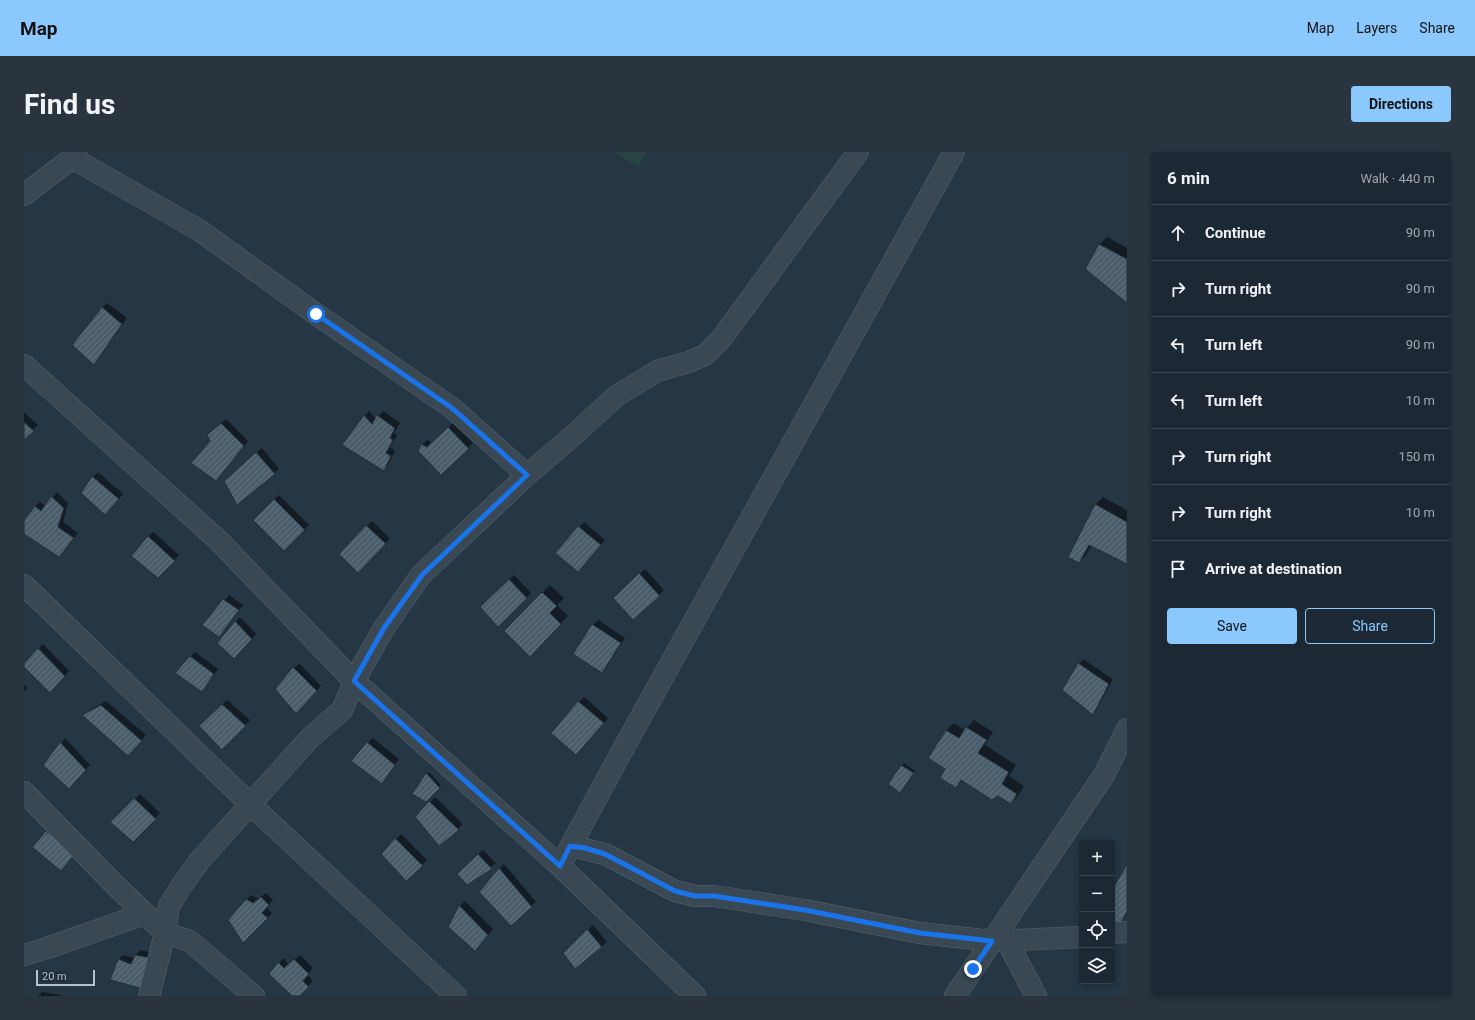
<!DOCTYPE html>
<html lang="en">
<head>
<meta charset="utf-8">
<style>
	:root { --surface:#1c2833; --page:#29343f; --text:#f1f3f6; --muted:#a0a6ac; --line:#3a444e; --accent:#8bc8fe }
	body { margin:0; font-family:Roboto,sans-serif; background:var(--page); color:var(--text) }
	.controls { position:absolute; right:12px; bottom:12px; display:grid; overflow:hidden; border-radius:4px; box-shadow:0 2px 6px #0003 }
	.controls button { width:36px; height:36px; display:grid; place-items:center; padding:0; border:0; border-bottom:1px solid var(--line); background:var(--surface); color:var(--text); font:20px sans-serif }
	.scale { position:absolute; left:12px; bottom:10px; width:59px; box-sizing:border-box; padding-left:4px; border:2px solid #b7c2cd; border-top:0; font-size:11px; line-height:14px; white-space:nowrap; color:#b7c2cd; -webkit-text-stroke:3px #1e2d38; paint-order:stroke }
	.stop { position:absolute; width:12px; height:12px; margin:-9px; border:3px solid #1a73e8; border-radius:50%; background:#fff }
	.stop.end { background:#1a73e8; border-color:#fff; box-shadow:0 1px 4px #0008 }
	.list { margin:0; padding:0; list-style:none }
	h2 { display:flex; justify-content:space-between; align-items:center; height:52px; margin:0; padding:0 16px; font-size:17px }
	h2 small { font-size:13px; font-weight:400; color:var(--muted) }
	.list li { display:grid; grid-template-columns:26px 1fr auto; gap:12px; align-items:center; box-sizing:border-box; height:56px; padding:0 16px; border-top:1px solid var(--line) }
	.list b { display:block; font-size:15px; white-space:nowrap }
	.list em { font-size:13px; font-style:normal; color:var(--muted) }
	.actions { display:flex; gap:8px; padding:12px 16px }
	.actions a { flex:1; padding:9px 0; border:1px solid var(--accent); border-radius:4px; text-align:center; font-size:14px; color:var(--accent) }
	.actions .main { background:var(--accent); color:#111 }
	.icon { flex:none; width:22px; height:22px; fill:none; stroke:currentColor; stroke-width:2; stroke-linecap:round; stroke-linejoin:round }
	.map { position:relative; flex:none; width:1103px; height:844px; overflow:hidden; border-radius:4px }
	header { display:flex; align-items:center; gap:24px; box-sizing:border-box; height:56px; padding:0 20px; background:var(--accent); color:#111 }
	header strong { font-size:19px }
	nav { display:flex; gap:22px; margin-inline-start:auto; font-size:14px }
	.intro { display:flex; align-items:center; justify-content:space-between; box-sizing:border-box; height:96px; padding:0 24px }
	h1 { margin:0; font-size:28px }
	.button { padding:10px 18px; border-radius:4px; background:var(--accent); color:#111; font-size:14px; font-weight:700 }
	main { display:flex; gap:24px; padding:0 24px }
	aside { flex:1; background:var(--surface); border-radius:4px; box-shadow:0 2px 6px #0003 }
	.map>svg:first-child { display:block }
</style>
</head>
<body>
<header>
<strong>Map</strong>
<nav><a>Map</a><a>Layers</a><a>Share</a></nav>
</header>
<div class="intro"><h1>Find us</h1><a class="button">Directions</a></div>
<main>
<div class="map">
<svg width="1103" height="844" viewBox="0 0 1103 844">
	<defs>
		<pattern id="building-hatch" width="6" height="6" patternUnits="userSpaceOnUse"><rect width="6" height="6" fill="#4b5e6c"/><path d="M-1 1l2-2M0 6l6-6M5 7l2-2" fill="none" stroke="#637380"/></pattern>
	</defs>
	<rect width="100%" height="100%" fill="#253644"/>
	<path fill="#274544" d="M 591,0 L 623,0 L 614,15 Z"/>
	<path fill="#0007" d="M 1083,85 L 1103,96 L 1103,150 L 1075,93 Z
		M 83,151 L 103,166 L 70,211 L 78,156 Z
		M 345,259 L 352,267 L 359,259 L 376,271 L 370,281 L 373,283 L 366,295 L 371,299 L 364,313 L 359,318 L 319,292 Z
		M 0,260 L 14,273 L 0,286 Z
		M 202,267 L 224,289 L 196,323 L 187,290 L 189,278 Z
		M 429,271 L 449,291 L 417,322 L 398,293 L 403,288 L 409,291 Z
		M 238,296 L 255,317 L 250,321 L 206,324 Z
		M 74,320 L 99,342 L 86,357 L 58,341 L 69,325 Z
		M 33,340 L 44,351 L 39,370 L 54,381 L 40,399 L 0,381 L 0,370 L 11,354 L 16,350 L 22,354 Z
		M 255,343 L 285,373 L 260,397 L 230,368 Z
		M 1079,345 L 1103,358 L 1103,411 L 1068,393 L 1062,403 L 1055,410 L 1071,353 Z
		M 348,369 L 366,387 L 334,420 L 316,402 Z
		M 560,370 L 581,388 L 559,414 L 533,401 Z
		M 129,380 L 155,403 L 134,425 L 124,385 Z
		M 621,417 L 640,438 L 609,467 L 595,442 Z
		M 490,423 L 507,441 L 474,473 L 457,455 Z
		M 526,433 L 540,446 L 533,453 L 544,464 L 506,503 L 481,479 Z
		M 205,443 L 219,453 L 195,484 L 179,472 Z
		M 216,465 L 232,482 L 215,501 L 194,491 Z
		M 574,468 L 601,486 L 583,514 L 578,519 L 569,473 Z
		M 19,492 L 45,519 L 31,535 L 0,513 Z
		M 171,500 L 194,517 L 182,534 L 166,505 Z
		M 1059,507 L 1089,527 L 1073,557 L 1069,562 L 1055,512 Z
		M 275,511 L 297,534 L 272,560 L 252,537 Z
		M 0,533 L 3,536 L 0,540 Z
		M 560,545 L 584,566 L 557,597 L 528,581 Z
		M 203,548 L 226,568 L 198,596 L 176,574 Z
		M 82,549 L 122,583 L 109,598 L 59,563 L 64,559 Z
		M 950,568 L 969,580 L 961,593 L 992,613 L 985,624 L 1000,634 L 994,644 L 987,651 L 974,643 L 939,628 L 932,635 L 923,617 L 922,579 L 930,571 L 941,578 Z
		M 41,586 L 66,613 L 50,631 L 21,613 Z
		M 349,586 L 375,607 L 358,630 L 344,591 Z
		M 880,611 L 891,619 L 878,638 L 865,632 Z
		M 405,620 L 417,633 L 402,649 L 389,642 Z
		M 116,642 L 136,661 L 109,688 L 88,670 Z
		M 411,645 L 439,672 L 415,693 L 392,665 Z
		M 377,682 L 403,708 L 382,728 L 358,702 Z
		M 459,698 L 472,711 L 443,732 L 434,722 Z
		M 480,712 L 512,750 L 507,754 L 456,740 Z
		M 1103,714 L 1103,762 L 1096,771 L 1088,766 L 1088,740 Z
		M 242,741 L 249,748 L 242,755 L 248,761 L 220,790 L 222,748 L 227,743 L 234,747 Z
		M 441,749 L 469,777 L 456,793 L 425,775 L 436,754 Z
		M 569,773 L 583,790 L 551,815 L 541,801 Z
		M 116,798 L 133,802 L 125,831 L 95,807 L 99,803 L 110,806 Z
		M 276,803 L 289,816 L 283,823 L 289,829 L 274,844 L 270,844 L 246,822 L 259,806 L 265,812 Z
		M 18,840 L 37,843 L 37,844 L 14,844 Z"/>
	<path fill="url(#building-hatch)" stroke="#202f3a" d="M 1075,92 L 1103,107 L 1103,151 L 1061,117 Z
		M 78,155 L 98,172 L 70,213 L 48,193 Z
		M 340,263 L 348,272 L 353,263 L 371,276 L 366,286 L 369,288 L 362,301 L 367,304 L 360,319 L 318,293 Z
		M 0,270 L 10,279 L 0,288 Z
		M 197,271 L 220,294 L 192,329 L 167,311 L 186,289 L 183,283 Z
		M 424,275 L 445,297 L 417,323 L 394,299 L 397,292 L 403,295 Z
		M 232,300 L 251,322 L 213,353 L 200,329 Z
		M 68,324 L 95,347 L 81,363 L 57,341 Z
		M 27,344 L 40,356 L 34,375 L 50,386 L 35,405 L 0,382 L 0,368 L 11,354 L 17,359 Z
		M 250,347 L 281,378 L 260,399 L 229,368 Z
		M 1071,352 L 1103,370 L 1103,412 L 1065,393 L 1055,411 L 1044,405 Z
		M 342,373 L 362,392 L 334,421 L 315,402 Z
		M 554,374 L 577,393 L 554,420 L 531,401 Z
		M 124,384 L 151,409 L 134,426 L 107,404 Z
		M 615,421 L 636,444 L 609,468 L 589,446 Z
		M 485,427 L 503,446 L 474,475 L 456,455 Z
		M 518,440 L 533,454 L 526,461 L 537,472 L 506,505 L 480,479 Z
		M 199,447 L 215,458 L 195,485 L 178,473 Z
		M 211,469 L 228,487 L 210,507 L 193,491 Z
		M 568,472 L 597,491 L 578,521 L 549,502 Z
		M 14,496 L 41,524 L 26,541 L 0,515 L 0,511 Z
		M 166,504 L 190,522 L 178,540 L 151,521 Z
		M 1054,511 L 1085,532 L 1069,563 L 1038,538 Z
		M 269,515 L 293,539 L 272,562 L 251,537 Z
		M 554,549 L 580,571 L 552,603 L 527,581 Z
		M 198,552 L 222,574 L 198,598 L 175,574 Z
		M 77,553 L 118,589 L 104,604 L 58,563 Z
		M 942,575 L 963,588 L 954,601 L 985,620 L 978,632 L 993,642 L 987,652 L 974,644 L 968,648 L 937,628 L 932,636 L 916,626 L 921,617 L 904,606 L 922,578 L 935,586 Z
		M 36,590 L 62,618 L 45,637 L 19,613 Z
		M 343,590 L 371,613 L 358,632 L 327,609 Z
		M 877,613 L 890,621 L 876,641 L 864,632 Z
		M 402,621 L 416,636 L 402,650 L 388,642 Z
		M 110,646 L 132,667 L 109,690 L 86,670 Z
		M 405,649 L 435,678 L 415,694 L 391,665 Z
		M 22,679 L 50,703 L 37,719 L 8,695 Z
		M 371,686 L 399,714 L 382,729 L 357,702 Z
		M 454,702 L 468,717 L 443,733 L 433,722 Z
		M 1103,712 L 1103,760 L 1096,772 L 1088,768 L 1088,738 Z
		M 475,716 L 508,755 L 487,774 L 455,740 Z
		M 237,745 L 245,753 L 238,761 L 244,766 L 219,791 L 204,768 L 222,747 L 229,751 Z
		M 435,753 L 464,783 L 451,799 L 424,775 Z
		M 563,777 L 578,795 L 551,817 L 539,801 Z
		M 111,803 L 129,806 L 120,837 L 86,828 L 94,807 L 107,812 Z
		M 270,807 L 285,822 L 279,829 L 285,835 L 276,844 L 268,844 L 245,822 L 254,810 L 260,816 Z"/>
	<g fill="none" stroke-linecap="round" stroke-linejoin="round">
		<defs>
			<path id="minor" d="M 48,6 L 175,78 L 292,162 L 428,256 L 503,323
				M 0,43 L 48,6 L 53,0
				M 0,213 L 194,388 L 330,529 L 536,714 L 671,844
				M 0,433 L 227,653 L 432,844
				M 0,640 L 92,734 L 141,781 L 166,789 L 230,844
				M 547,694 L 581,702 L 651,739 L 671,744 L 690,744 L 781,758 L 896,781 L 968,789 L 1058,785
				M 536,714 L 592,610 L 930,0
				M 1088,781 L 1103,780
				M 983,789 L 1012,844
				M 0,803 L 23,796 L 120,762
				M 125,844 L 141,781 L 145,754 L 158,733 L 177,707 L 285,587 L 318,558 L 325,542 L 330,529 L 360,476 L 397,423 L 503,323 L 551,282 L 591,245 L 633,219 L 665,210 L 681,203 L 697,187 L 834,0
				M 931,844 L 1080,623 L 1103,577"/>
		</defs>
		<use href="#minor" stroke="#586570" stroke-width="22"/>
		<use href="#minor" stroke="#3a4853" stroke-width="21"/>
	</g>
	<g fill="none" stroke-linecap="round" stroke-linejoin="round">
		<path stroke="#1a73e8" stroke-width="5" d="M 292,162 L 428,256 L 503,323 L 398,423 L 360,476 L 330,529 L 536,714 L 546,694 L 561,696 L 581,702 L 651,739 L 671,744 L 690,744 L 781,758 L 896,781 L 968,789 L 949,817"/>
	</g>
</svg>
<div class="controls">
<button>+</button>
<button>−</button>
<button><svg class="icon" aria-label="locate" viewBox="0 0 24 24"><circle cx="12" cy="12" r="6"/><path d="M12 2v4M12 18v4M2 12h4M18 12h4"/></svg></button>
<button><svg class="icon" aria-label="layers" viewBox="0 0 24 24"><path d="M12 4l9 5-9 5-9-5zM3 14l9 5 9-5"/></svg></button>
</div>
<div class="scale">20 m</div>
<div class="stop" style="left:292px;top:162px"></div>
<div class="stop end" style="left:949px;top:817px"></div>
</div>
<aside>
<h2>6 min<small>Walk · 440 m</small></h2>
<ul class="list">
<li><svg class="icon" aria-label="ahead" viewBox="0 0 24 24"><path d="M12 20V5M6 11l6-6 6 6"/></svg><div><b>Continue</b></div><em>90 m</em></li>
<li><svg class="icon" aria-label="right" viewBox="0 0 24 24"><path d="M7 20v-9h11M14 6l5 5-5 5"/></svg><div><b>Turn right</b></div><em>90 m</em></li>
<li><svg class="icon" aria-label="left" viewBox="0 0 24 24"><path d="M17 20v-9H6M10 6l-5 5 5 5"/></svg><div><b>Turn left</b></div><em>90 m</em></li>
<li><svg class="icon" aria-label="left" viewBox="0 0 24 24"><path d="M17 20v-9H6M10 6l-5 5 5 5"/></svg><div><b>Turn left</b></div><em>10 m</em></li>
<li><svg class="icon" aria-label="right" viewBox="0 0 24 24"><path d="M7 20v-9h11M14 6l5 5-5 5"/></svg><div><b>Turn right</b></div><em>150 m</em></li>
<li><svg class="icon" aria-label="right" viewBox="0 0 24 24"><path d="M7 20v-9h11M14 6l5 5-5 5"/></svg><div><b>Turn right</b></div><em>10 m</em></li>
<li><svg class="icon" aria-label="arrive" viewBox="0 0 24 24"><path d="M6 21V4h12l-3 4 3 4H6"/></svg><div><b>Arrive at destination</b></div></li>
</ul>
<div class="actions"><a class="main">Save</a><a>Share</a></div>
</aside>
</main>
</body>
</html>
